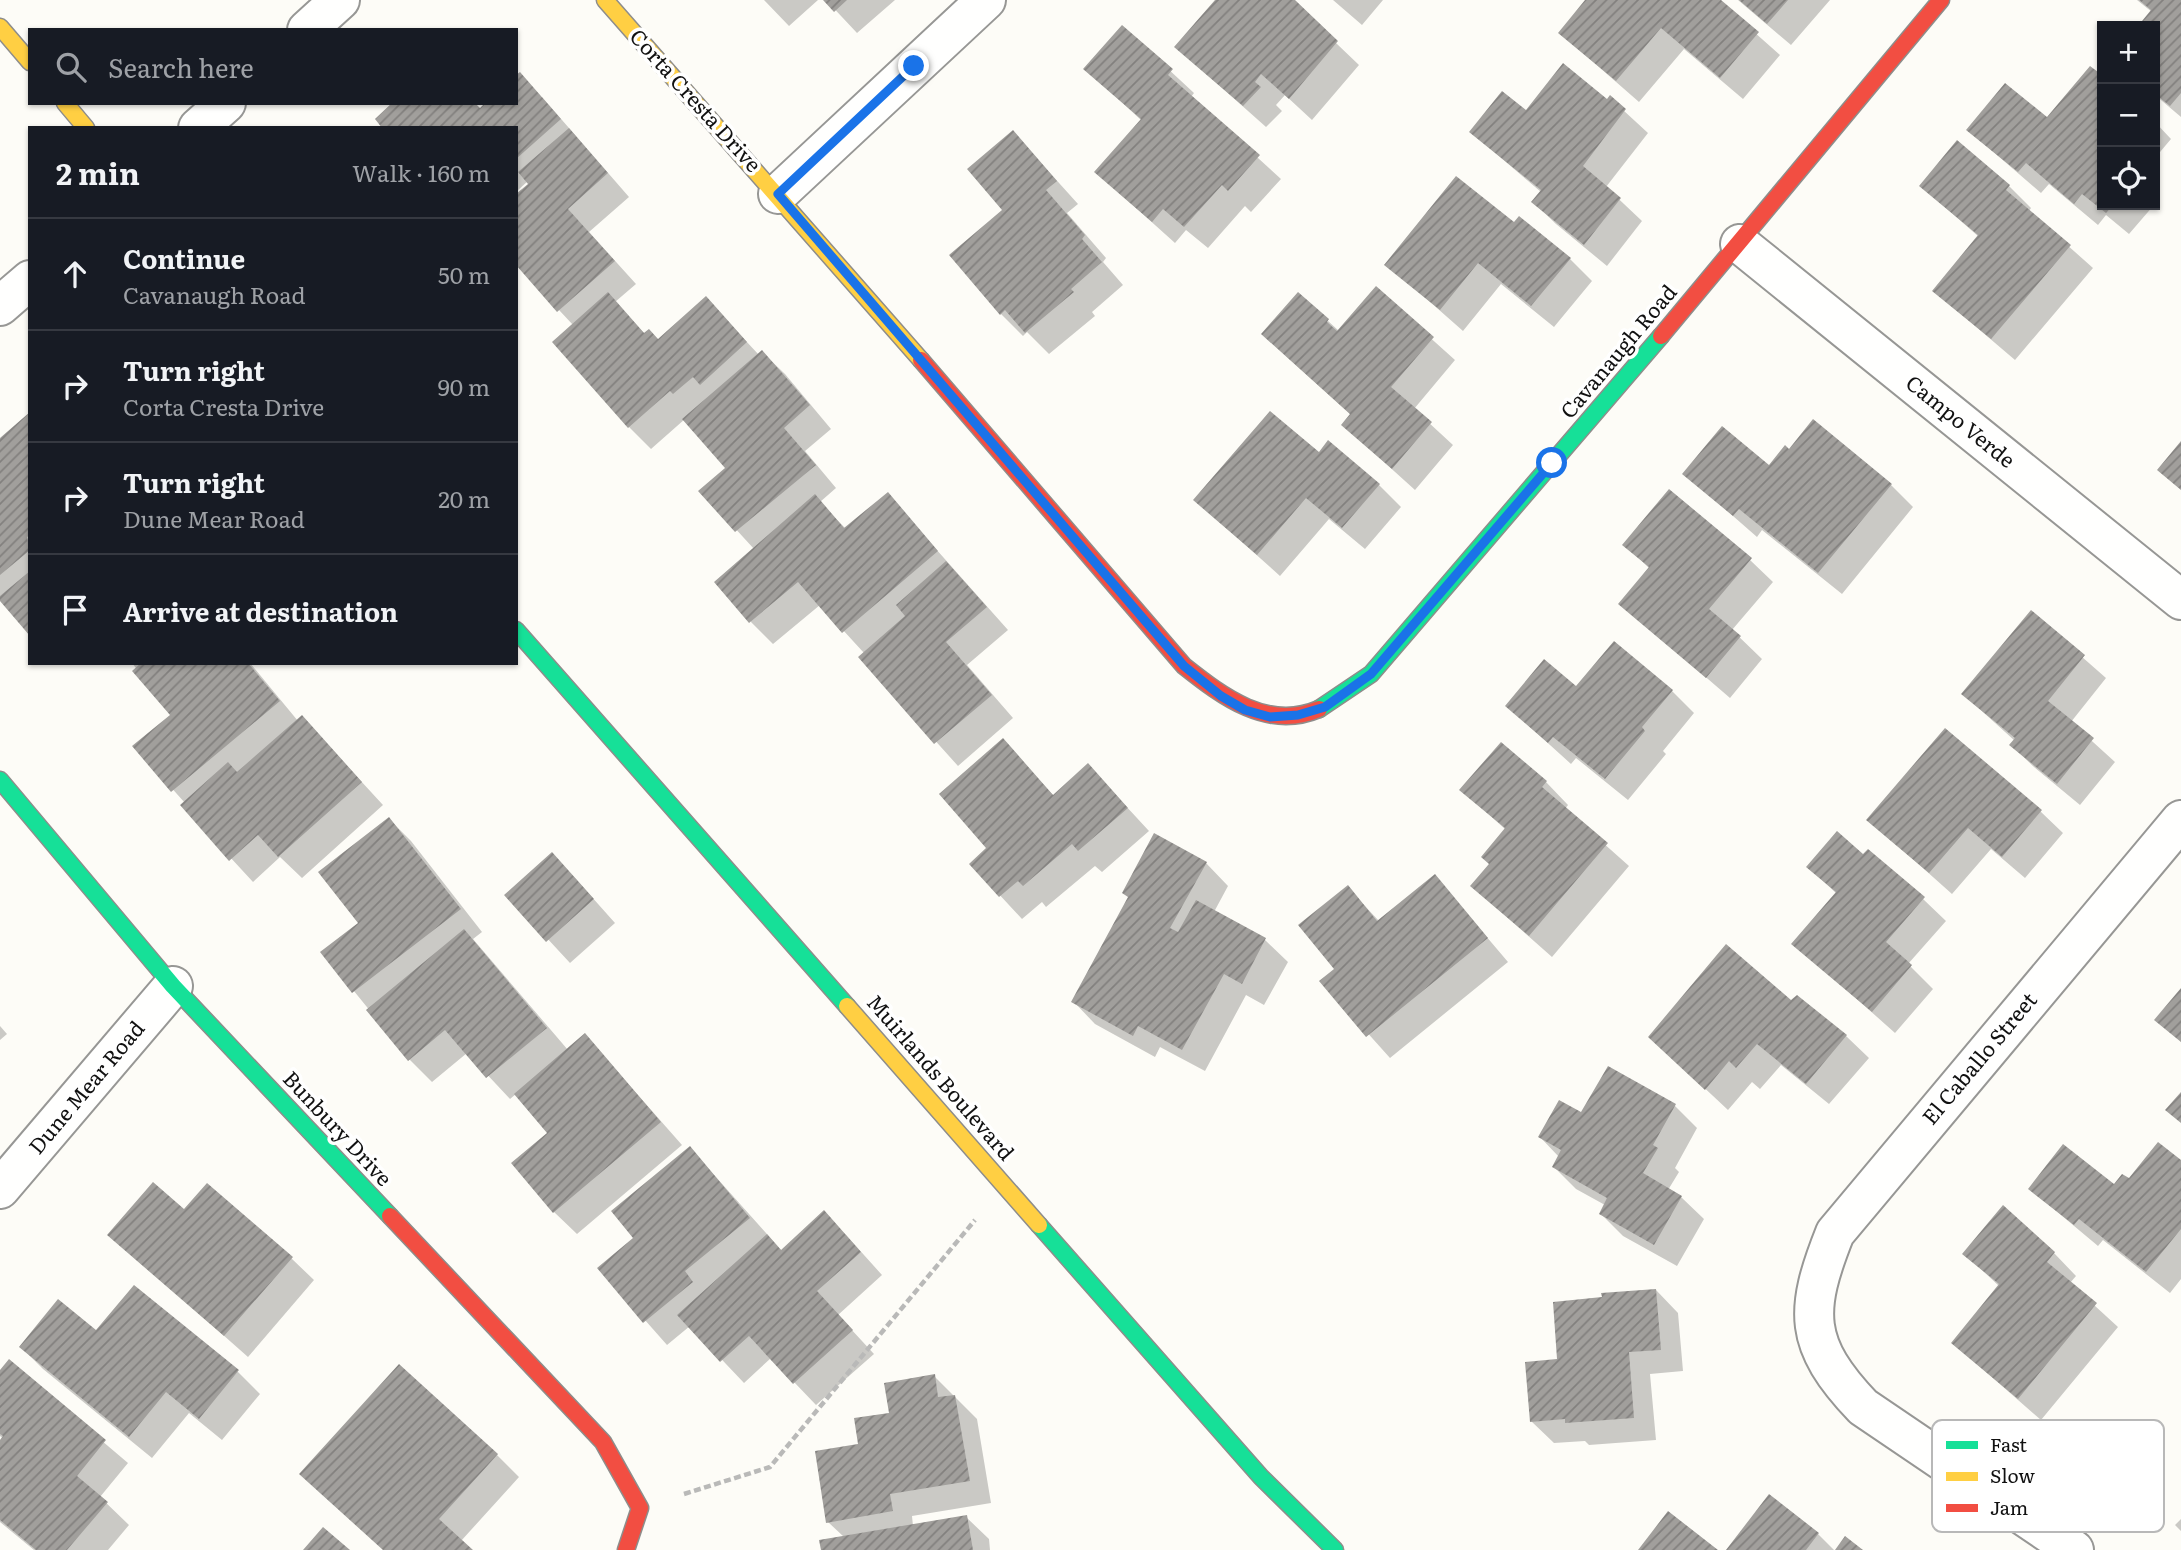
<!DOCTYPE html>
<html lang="en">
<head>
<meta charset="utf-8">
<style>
	:root { --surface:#171b24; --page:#242831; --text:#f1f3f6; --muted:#9ea1a6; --line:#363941 }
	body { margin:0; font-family:Literata,serif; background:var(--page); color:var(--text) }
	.controls { position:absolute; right:21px; top:21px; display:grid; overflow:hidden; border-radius:0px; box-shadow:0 2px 5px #0004 }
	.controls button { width:63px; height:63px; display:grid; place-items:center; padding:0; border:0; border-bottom:2px solid var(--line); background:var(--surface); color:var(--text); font:35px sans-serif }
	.stop { position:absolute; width:21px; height:21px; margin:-16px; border:5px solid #1a73e8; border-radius:50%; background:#fff }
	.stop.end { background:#1a73e8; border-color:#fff; box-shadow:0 2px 7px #0008 }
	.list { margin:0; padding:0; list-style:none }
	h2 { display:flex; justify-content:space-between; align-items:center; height:91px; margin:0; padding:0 28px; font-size:30px }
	h2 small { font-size:23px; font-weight:400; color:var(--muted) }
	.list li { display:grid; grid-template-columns:46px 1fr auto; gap:21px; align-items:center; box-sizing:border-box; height:112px; padding:0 28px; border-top:2px solid var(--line) }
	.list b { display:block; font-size:26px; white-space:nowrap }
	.list p { margin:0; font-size:23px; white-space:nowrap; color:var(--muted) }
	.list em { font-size:23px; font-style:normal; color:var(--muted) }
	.icon { flex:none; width:38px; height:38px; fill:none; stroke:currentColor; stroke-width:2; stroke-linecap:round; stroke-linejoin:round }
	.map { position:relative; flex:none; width:2181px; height:1550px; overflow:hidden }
	.search { position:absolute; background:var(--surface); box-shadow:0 2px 5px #0004; left:28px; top:28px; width:490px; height:77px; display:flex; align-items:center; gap:18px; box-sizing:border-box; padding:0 24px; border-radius:0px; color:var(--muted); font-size:26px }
	.panel { position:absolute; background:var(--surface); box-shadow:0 2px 5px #0004; left:28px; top:126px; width:490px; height:539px; border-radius:0px }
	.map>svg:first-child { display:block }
</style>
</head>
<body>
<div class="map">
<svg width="2181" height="1550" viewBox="0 0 2181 1550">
	<defs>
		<pattern id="building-hatch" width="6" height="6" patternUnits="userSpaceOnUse" patternTransform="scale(1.75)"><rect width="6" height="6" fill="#a19f9c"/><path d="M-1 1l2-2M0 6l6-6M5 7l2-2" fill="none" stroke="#82807e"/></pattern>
	</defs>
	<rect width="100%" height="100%" fill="#fdfcf7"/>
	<path fill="#0003" d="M 764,0 L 818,0 L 789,26 Z
		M 826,0 L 895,0 L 857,33 Z
		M 1217,0 L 1291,0 L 1359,65 L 1312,120 L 1285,95 L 1276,105 L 1282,111 L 1266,127 L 1176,47 Z
		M 1333,0 L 1383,0 L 1362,25 Z
		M 1588,0 L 1718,0 L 1780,55 L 1743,99 L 1684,49 L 1639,102 L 1560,33 Z
		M 1738,0 L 1830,0 L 1791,45 Z
		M 2137,0 L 2181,0 L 2181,117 L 2155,95 L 2155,26 L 2140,26 L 2152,12 Z
		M 1123,27 L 1194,93 L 1191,97 L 1281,179 L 1251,212 L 1245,206 L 1208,248 L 1186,230 L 1175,243 L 1096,172 L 1142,121 L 1086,69 Z
		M 2091,68 L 2102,78 L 2102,205 L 2154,205 L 2129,234 L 2106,215 L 2098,225 L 2049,184 L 2041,193 L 1968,130 L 2047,119 Z
		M 542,97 L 629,197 L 589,232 L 636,284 L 615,302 L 645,334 L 658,341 L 706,298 L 759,355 L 762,352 L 785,374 L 831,429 L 805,451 L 836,488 L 820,502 L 846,529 L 887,494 L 1008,630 L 967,665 L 1013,718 L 958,766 L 860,657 L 864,653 L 820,605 L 773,644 L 751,622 L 754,549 L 701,491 L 727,468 L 685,419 L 651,449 L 629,427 L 573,325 L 559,310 L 531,184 L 528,181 L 516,192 L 516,128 L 481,110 Z
		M 1610,98 L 1648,133 L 1606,187 L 1642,221 L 1607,266 L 1556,224 L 1533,202 L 1541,192 L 1471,132 L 1526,112 L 1607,101 Z
		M 2155,122 L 2171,139 L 2155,158 Z
		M 1013,132 L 1078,204 L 1067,213 L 1106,258 L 1103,262 L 1123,285 L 1092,312 L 1095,316 L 1049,354 L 1027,332 L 1023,336 L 1001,314 L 1004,210 Z
		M 1921,186 L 2009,186 L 2031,208 L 2029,211 L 2093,268 L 2015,360 L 1934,291 L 1979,237 Z
		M 1514,224 L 1570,259 L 1592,281 L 1554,327 L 1501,284 L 1463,331 L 1387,264 Z
		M 1376,289 L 1455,360 L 1414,409 L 1453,445 L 1415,490 L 1343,425 L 1351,415 L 1286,356 L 1328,321 L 1339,331 Z
		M 30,415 L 30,634 L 0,599 L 0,440 Z
		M 1769,467 L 1891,485 L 1913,507 L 1842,594 L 1762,530 L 1757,537 L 1685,474 Z
		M 1379,485 L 1401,507 L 1365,549 L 1329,519 L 1280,576 L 1195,500 Z
		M 1624,544 L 1750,560 L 1773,582 L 1732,630 L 1762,659 L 1730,698 L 1621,604 L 1650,569 Z
		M 2031,612 L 2106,678 L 2071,722 L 2115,762 L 2080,805 L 2034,767 L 2011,745 L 2015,741 L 1963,694 Z
		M 132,663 L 250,663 L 298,721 L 302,717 L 383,805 L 302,878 L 280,857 L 253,882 L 182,805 L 185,803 L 134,746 L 172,715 Z
		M 1576,689 L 1672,691 L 1694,713 L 1663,751 L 1666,754 L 1628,800 L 1576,758 L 1571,764 L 1507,706 Z
		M 1003,741 L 1054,796 L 1088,765 L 1149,831 L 1102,872 L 1095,866 L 1046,907 L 1042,902 L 1022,919 L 971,864 L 989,848 Z
		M 1501,744 L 1546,782 L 1568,805 L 1565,809 L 1629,866 L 1552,957 L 1472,886 L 1491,864 L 1506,830 L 1462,790 Z
		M 2040,811 L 2063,833 L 2025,878 L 1991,849 L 1952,894 L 1869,820 Z
		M 389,819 L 411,841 L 482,932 L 473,939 L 568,1050 L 585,1035 L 682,1145 L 577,1234 L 554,1212 L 550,1133 L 516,1094 L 510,1099 L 467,1053 L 432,1082 L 410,1060 L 323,953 L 361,923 Z
		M 1863,856 L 1923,899 L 1946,921 L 1908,964 L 1933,989 L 1895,1033 L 1794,943 L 1837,894 L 1808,867 Z
		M 1206,863 L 1228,886 L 1214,912 L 1265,940 L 1288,962 L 1264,1005 L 1246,995 L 1205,1071 L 1160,1047 L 1155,1057 L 1095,1024 L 1073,1001 Z
		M 1435,876 L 1508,962 L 1390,1058 L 1321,981 L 1337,969 L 1348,888 L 1379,921 Z
		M 574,877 L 615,923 L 570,963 L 507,895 Z
		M 1797,997 L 1846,1036 L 1869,1058 L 1829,1104 L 1781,1065 L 1760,1089 L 1752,1082 L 1728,1110 L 1650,1037 L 1792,1002 Z
		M 0,1026 L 7,1034 L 0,1040 Z
		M 1675,1106 L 1697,1128 L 1675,1168 L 1679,1172 L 1668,1190 L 1681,1197 L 1704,1219 L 1677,1266 L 1623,1236 L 1601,1214 L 1605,1205 L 1576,1189 L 1554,1167 L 1559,1157 L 1540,1137 Z
		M 690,1148 L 782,1251 L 846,1235 L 882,1275 L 838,1315 L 874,1354 L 816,1405 L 771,1358 L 744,1383 L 690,1326 L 667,1345 L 599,1268 L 635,1239 Z
		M 2181,1162 L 2181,1279 L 2170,1293 L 2103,1240 L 2098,1246 L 2030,1189 L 2115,1187 Z
		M 110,1235 L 291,1258 L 314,1280 L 248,1357 Z
		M 2054,1253 L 2076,1276 L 2070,1283 L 2118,1327 L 2041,1420 L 1953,1343 L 2000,1287 L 1965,1254 Z
		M 134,1288 L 238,1372 L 260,1394 L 222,1440 L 189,1413 L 152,1458 L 43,1369 L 21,1347 L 97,1333 Z
		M 1656,1290 L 1678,1313 L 1683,1371 L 1650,1374 L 1656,1440 L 1589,1445 L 1585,1441 L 1554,1443 L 1531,1421 L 1559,1361 Z
		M 9,1362 L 128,1463 L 100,1497 L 129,1525 L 108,1550 L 34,1550 L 0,1522 L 0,1443 L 4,1439 L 0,1436 L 0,1373 Z
		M 934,1376 L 977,1419 L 991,1503 L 912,1516 L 913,1526 L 966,1517 L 989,1539 L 990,1550 L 823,1550 L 844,1537 L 828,1522 L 860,1446 Z
		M 497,1455 L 519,1477 L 461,1541 L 471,1550 L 384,1550 Z
		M 2181,1519 L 2181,1531 L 2175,1525 Z
		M 1818,1534 L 1834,1550 L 1728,1550 Z"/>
	<path fill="url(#building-hatch)" d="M 823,0 L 847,0 L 834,12 Z
		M 1215,0 L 1295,0 L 1338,41 L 1289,99 L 1261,74 L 1255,82 L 1261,87 L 1243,106 L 1174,47 Z
		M 1585,0 L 1721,0 L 1759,32 L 1720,78 L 1661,28 L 1616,81 L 1558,33 Z
		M 1739,0 L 1788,0 L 1767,24 Z
		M 2139,0 L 2181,0 L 2181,93 L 2170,106 L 2155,94 L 2155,26 L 2138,26 L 2151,10 Z
		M 1122,25 L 1173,69 L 1168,75 L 1260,155 L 1228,191 L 1222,185 L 1184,227 L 1163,209 L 1152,222 L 1094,172 L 1141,119 L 1083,69 Z
		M 1563,63 L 1607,99 L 1610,95 L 1626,109 L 1583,166 L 1621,198 L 1584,245 L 1531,202 L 1541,190 L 1469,132 L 1502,91 L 1526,110 Z
		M 2090,66 L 2102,75 L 2102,205 L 2113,205 L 2106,213 L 2082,194 L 2074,204 L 2026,163 L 2018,172 L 1966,130 L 2005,83 L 2047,117 Z
		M 520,72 L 561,119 L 516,159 L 516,128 L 382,128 L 375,119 L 392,103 L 475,103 L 480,108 L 485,103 L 516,103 L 516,75 Z
		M 569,128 L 608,173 L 568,209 L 615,261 L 557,312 L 516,265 L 516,194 L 528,184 L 518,172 Z
		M 1013,130 L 1057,181 L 1046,190 L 1085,235 L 1082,239 L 1102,262 L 1071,289 L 1074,292 L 1025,333 L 1005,310 L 1000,315 L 949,255 L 1002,210 L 967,169 Z
		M 1957,140 L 2010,185 L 2006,190 L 2071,245 L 1991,339 L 1932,291 L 1978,235 L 1919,186 Z
		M 1456,176 L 1514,222 L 1519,216 L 1571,258 L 1531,306 L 1478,263 L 1440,310 L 1384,265 Z
		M 1376,286 L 1434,337 L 1391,387 L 1432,422 L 1392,469 L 1341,425 L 1350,414 L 1261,334 L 1298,292 L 1329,319 L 1327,322 L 1337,331 Z
		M 608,292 L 644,333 L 649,329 L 658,339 L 706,296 L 747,342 L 700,385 L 693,377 L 673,394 L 670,391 L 628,428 L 552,342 Z
		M 762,350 L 810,405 L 784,428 L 816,465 L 735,532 L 698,491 L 725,468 L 682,419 Z
		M 1270,411 L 1319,452 L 1328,440 L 1380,484 L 1342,528 L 1306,498 L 1257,555 L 1193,500 Z
		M 30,412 L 30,535 L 27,537 L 30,550 L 0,575 L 0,438 Z
		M 1813,419 L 1892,484 L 1818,573 L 1739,509 L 1733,516 L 1682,474 L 1722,426 L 1769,465 L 1785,445 L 1789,449 Z
		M 2181,441 L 2181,490 L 2157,470 Z
		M 1669,489 L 1752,558 L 1709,609 L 1741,636 L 1706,678 L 1618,604 L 1649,567 L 1622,545 Z
		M 888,492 L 938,551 L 842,633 L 798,582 L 749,623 L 714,582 L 815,494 L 844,528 Z
		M 946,561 L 987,607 L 946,642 L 992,695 L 934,744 L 858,657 L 905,616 L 896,605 Z
		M 30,571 L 30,636 L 0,601 L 0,596 Z
		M 2031,610 L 2085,655 L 2048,701 L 2094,738 L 2057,784 L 2009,745 L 2015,738 L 1961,694 Z
		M 1614,641 L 1673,690 L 1642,727 L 1645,731 L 1605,779 L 1553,737 L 1548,743 L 1505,706 L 1544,659 L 1576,686 Z
		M 141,663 L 248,663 L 280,701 L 171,792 L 132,746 L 170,715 L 132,671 Z
		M 302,715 L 362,782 L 278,857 L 258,835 L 229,861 L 180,805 L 228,762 L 237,772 Z
		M 1945,728 L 2042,810 L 2002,857 L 1968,828 L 1929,873 L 1866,820 Z
		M 1003,738 L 1053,795 L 1088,763 L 1128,808 L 1078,851 L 1072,844 L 1023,886 L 1018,881 L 999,897 L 969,864 L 986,848 L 939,794 Z
		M 1501,742 L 1547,781 L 1542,787 L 1608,843 L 1529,936 L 1470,886 L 1489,864 L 1481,857 L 1505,828 L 1459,790 Z
		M 389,817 L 461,909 L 352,993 L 320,952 L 358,923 L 318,872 Z
		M 1837,831 L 1863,854 L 1868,849 L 1925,897 L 1886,942 L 1912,965 L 1872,1012 L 1791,944 L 1836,892 L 1806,867 Z
		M 1154,833 L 1207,862 L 1170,928 L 1178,932 L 1196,900 L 1266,938 L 1242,984 L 1224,974 L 1182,1050 L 1138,1026 L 1133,1036 L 1071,1002 L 1128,897 L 1122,893 Z
		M 552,852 L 594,899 L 546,942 L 504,895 Z
		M 1435,874 L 1488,938 L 1366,1037 L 1319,981 L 1334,969 L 1298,925 L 1348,885 L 1377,921 Z
		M 464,929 L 547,1028 L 486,1078 L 445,1030 L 408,1061 L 366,1010 Z
		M 1726,944 L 1791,1000 L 1797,995 L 1847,1035 L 1806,1084 L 1757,1044 L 1736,1068 L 1729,1061 L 1705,1090 L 1648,1037 Z
		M 2181,988 L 2181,1042 L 2154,1020 Z
		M 585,1033 L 661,1122 L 553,1213 L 511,1163 L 547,1133 L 514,1094 Z
		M 1608,1066 L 1676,1104 L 1653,1145 L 1658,1148 L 1643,1173 L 1682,1196 L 1654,1245 L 1599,1214 L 1607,1198 L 1552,1167 L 1561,1150 L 1538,1137 L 1559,1100 L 1581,1112 Z
		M 2181,1092 L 2181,1123 L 2165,1110 Z
		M 2158,1142 L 2181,1160 L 2181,1229 L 2146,1272 L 2079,1219 L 2074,1225 L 2028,1189 L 2063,1144 L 2114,1184 L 2122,1174 L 2129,1178 Z
		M 690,1146 L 750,1218 L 685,1271 L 693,1282 L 643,1323 L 597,1268 L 633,1238 L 611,1211 Z
		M 153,1182 L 184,1209 L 207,1183 L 293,1257 L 224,1336 L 107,1235 Z
		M 2003,1205 L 2055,1252 L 2047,1262 L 2097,1303 L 2018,1399 L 1951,1343 L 1999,1284 L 1962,1254 Z
		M 824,1210 L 861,1252 L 817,1291 L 853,1330 L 793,1384 L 749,1336 L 720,1362 L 677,1315 L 767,1234 L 781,1250 Z
		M 134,1285 L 239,1370 L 199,1419 L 166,1392 L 129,1437 L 19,1347 L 58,1299 L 96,1330 Z
		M 1656,1289 L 1661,1350 L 1629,1352 L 1634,1418 L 1565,1423 L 1565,1419 L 1530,1422 L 1525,1362 L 1557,1359 L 1553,1302 L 1602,1297 L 1601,1293 Z
		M 9,1359 L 106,1440 L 77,1476 L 108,1502 L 67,1550 L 36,1550 L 0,1520 L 0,1440 L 3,1436 L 0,1434 L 0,1370 Z
		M 399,1364 L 498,1454 L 439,1519 L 473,1550 L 383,1550 L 299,1474 Z
		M 935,1374 L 938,1397 L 955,1395 L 970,1481 L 890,1494 L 893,1511 L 826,1523 L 815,1451 L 858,1444 L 854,1418 L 889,1413 L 884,1383 Z
		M 1769,1494 L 1819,1533 L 1806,1550 L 1726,1550 Z
		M 1668,1511 L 1718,1550 L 1638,1550 Z
		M 967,1515 L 973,1550 L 821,1550 L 819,1540 Z
		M 323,1527 L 350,1550 L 303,1550 Z
		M 1845,1536 L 1863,1550 L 1835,1550 Z"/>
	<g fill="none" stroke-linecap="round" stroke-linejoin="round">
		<defs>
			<path id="street" d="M 307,30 L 340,0
				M 198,128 L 226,103
				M 778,194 L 986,0
				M 1740,244 L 2181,600
				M 0,306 L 30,280
				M 0,1189 L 173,986
				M 2074,1550 L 1863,1407 C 1803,1344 1804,1311 1835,1233 L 2181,820"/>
			<path id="fast" d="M 516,630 L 847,1006
				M 1319,709 L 1371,674 L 1661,336
				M 0,780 L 173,986 L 390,1216
				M 1039,1225 L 1261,1477 L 1335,1550"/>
			<path id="slow" d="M 605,0 L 921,360
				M 0,27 L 30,62
				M 65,103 L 86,128
				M 847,1006 L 1039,1225"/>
			<path id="jam" d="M 1661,336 L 1941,0
				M 921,360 L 1184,666 C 1223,697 1268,731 1319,709
				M 390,1216 L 603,1442 L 640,1508 L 626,1550"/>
		</defs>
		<use href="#street" stroke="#979795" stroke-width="42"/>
		<use href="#fast" stroke="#8e8d8b" stroke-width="19"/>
		<use href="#slow" stroke="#8e8d8b" stroke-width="19"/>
		<use href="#jam" stroke="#8e8d8b" stroke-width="19"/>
		<path stroke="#b9b9b8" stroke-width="4.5" stroke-dasharray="7 3.5" stroke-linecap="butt" d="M 684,1494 L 770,1467 L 975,1220"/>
		<use href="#street" stroke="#fffffe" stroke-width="38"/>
		<use href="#fast" stroke="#16e098" stroke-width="16"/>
		<use href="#slow" stroke="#ffcf43" stroke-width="16"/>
		<use href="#jam" stroke="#f24e42" stroke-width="16"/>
	</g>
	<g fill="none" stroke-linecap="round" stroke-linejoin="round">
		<path stroke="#1a73e8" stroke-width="9" d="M 914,66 L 778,194 L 1184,666 L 1221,696 L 1245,710 L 1270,717 L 1298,715 L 1325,707 L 1371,674 L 1552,463"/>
	</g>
	<g text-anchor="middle" stroke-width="7" stroke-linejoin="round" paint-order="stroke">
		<g font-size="21" fill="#111" stroke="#fff">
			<text transform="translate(695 101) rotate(48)" y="7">Corta Cresta Drive</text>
			<text transform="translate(1619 352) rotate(-50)" y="7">Cavanaugh Road</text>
			<text transform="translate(1960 422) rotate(39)" y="7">Campo Verde</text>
			<text transform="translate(1980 1059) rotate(-50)" y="7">El Caballo Street</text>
			<text transform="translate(940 1078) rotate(49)" y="7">Muirlands Boulevard</text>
			<text transform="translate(87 1088) rotate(-50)" y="7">Dune Mear Road</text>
			<text transform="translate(337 1129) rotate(47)" y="7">Bunbury Drive</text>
		</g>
	</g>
	<rect x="1932" y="1420" width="232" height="112" rx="10" fill="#fff" stroke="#b8b8b8" stroke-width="2"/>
	<rect x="1946" y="1441" width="32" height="8" fill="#16e098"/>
	<rect x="1946" y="1472" width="32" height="9" fill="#ffcf43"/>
	<rect x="1946" y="1504" width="32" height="8" fill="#f24e42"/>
	<g font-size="19" fill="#111">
		<text x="1990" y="1452">Fast</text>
		<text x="1990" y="1483">Slow</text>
		<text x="1990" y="1515">Jam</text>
	</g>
</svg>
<div class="controls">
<button>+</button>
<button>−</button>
<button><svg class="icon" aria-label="locate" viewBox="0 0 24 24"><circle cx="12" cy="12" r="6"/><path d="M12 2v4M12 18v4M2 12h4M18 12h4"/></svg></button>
</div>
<div class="stop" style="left:1552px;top:463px"></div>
<div class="stop end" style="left:914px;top:66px"></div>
<div class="search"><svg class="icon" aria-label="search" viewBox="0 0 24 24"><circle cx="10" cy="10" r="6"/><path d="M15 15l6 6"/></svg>Search here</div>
<section class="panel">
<h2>2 min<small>Walk · 160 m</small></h2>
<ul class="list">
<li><svg class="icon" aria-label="ahead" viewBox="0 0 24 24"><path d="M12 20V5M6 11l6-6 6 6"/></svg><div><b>Continue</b><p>Cavanaugh Road</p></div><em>50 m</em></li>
<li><svg class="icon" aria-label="right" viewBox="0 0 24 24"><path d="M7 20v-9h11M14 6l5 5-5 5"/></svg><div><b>Turn right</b><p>Corta Cresta Drive</p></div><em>90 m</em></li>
<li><svg class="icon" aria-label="right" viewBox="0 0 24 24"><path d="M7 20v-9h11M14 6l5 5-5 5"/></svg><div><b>Turn right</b><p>Dune Mear Road</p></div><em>20 m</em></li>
<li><svg class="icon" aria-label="arrive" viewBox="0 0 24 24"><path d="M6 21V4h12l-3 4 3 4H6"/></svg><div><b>Arrive at destination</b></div></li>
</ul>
</section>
</div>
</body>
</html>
